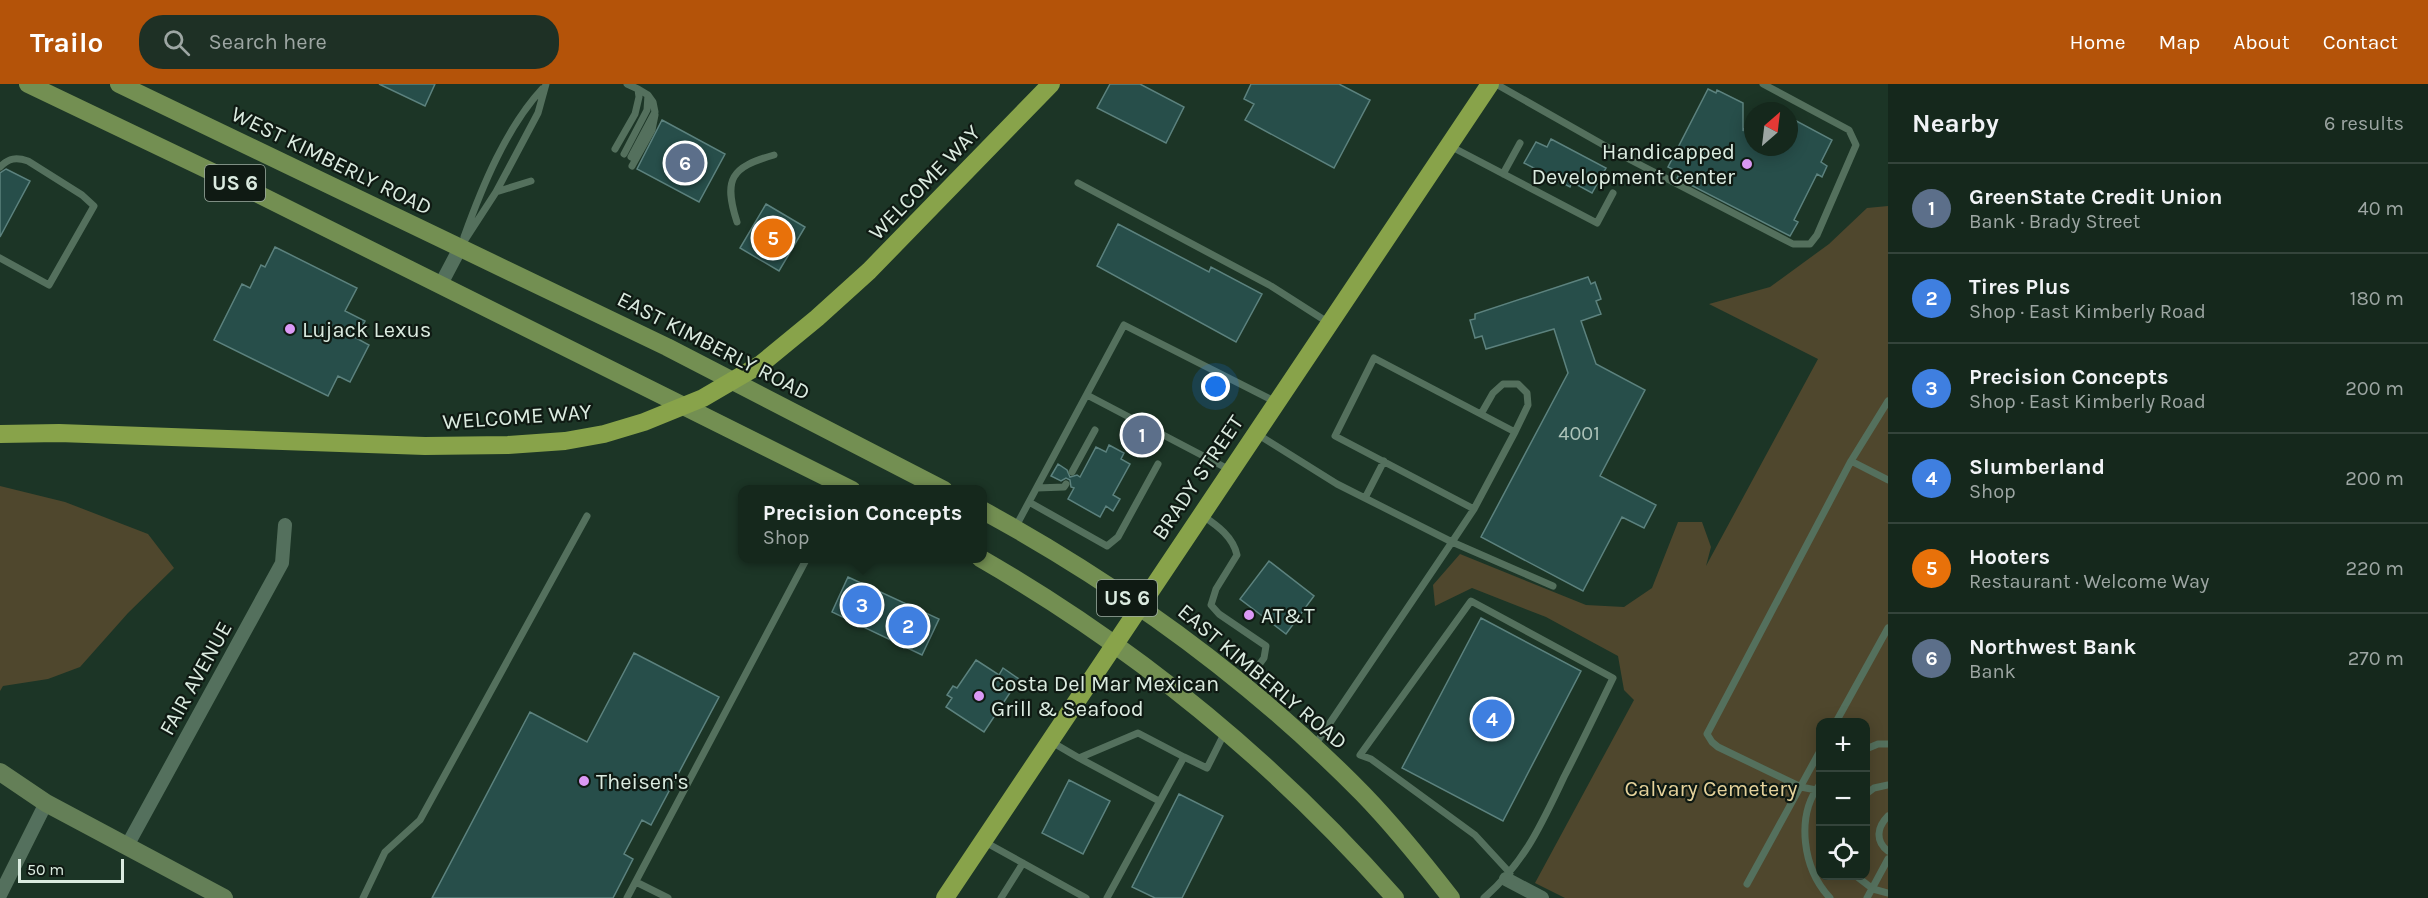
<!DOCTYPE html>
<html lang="en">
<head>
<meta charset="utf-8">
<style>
	:root { --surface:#15281c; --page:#1e3025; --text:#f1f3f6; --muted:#9da6a3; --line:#34443b; --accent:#b45309 }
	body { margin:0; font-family:Karla,sans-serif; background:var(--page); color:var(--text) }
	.controls { position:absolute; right:18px; bottom:18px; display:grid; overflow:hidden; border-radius:12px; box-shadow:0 3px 15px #0003 }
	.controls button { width:54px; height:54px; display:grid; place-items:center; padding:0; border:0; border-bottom:2px solid var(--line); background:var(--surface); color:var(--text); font:30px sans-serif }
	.compass { position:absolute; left:1744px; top:18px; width:54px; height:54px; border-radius:50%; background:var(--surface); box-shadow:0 3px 15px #0003; rotate:28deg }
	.scale { position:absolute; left:18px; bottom:15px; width:106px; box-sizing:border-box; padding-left:6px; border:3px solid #dbebe0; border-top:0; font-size:16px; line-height:21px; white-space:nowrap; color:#dbebe0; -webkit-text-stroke:4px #0f1a13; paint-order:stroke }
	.you { position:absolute; left:1216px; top:303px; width:21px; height:21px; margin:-15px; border:4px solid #fff; border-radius:50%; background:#1a73e8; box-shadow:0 0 0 9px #1a73e833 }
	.badge { display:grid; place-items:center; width:39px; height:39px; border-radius:50%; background:var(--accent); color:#fff; font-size:20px; font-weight:700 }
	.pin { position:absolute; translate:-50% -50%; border:3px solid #fff; box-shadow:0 2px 6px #0006 }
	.popup { position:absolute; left:738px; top:401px; width:249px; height:78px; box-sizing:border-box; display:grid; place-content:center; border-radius:12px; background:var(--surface); filter:drop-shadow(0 2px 4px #0005); font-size:20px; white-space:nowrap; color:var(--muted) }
	.popup b { font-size:22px; color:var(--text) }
	.popup::after { content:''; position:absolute; left:50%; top:100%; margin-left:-12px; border:12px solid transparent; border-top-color:var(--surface) }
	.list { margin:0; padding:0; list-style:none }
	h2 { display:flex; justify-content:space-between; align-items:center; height:78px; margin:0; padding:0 24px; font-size:26px }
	h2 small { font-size:20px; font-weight:400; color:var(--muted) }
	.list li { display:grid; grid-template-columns:39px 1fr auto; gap:18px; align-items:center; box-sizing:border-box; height:90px; padding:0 24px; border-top:2px solid var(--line) }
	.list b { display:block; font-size:22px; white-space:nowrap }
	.list p { margin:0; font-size:20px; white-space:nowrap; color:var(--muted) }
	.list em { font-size:20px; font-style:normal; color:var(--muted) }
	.icon { flex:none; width:33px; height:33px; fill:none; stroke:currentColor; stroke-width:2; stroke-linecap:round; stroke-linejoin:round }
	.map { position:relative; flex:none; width:1888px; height:814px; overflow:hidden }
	header { display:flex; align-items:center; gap:36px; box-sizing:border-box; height:84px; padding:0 30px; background:var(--accent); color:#fff }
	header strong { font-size:28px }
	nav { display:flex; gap:33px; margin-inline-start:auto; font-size:21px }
	.search { width:420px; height:54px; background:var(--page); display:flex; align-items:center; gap:15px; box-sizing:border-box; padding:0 21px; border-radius:24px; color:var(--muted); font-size:22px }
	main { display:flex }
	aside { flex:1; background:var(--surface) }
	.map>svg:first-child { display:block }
</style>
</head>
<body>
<header>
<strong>Trailo</strong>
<div class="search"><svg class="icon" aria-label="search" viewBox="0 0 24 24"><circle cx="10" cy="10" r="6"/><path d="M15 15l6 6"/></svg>Search here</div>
<nav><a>Home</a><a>Map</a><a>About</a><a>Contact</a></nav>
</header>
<main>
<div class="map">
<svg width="1888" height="814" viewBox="0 0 1888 814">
	<rect width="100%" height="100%" fill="#1c3526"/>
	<path fill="#4f472d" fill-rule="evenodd" d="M 1888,122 L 1888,814 L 1565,814 L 1535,799 L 1634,616 L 1624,606 L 1618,572 L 1546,533 L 1472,504 L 1435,522 L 1433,501 L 1460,470 L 1586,521 L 1624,523 L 1652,504 L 1678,438 L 1702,438 L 1711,463 L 1706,482 L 1818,275 L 1709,220 L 1770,203 L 1829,160 L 1867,124 ZM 1820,638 L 1866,638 L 1866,792 L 1820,792 Z
		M 0,402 L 65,418 L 148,450 L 174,484 L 128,529 L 80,583 L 48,595 L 3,602 L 0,607 Z"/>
	<path fill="#274e4a" stroke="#5c827e" stroke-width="1.5" d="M 379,0 L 435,0 L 425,22 Z
		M 1110,0 L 1140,0 L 1184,23 L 1166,59 L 1097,24 Z
		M 1251,0 L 1339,0 L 1370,16 L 1334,84 L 1245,36 L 1254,20 L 1244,15 Z
		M 1708,5 L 1716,9 L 1717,6 L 1743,19 L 1743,47 L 1753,28 L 1753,63 L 1789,63 L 1789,33 L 1832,56 L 1821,78 L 1827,82 L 1822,93 L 1817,90 L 1794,136 L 1798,138 L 1790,152 L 1677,94 L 1680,89 L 1668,83 Z
		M 662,36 L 725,70 L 699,118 L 637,85 Z
		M 1551,55 L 1606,84 L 1592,109 L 1572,98 L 1570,103 L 1524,79 L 1536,58 L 1547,63 Z
		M 6,85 L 30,97 L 0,153 L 0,89 Z
		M 766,120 L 805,143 L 779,187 L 740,164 Z
		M 1118,140 L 1209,188 L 1211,183 L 1262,210 L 1236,258 L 1097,182 Z
		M 275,163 L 357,204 L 345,227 L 365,237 L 356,254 L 369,261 L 350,298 L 338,292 L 328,312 L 214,256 L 242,200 L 250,204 L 261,181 L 265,183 Z
		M 1588,193 L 1591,200 L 1595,198 L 1601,215 L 1596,217 L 1601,230 L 1581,237 L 1596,280 L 1645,306 L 1600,392 L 1656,421 L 1644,444 L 1622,433 L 1583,507 L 1481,453 L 1568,289 L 1554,245 L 1486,265 L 1482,252 L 1475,254 L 1470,236 L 1475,235 L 1475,230 Z
		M 1109,361 L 1124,369 L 1121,375 L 1130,380 L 1113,411 L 1120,415 L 1113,427 L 1106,422 L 1100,433 L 1068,415 L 1074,404 L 1071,403 L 1070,396 L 1066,394 L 1061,397 L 1051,392 L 1058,380 L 1067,386 L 1070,393 L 1077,391 L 1080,393 L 1096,363 L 1106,368 Z
		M 1269,477 L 1314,512 L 1286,550 L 1240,515 Z
		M 848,493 L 939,535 L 922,571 L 832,528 Z
		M 1481,534 L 1581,587 L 1503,737 L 1402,684 Z
		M 634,569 L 719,613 L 651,741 L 642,736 L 624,770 L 633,775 L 613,814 L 432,814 L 530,628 L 587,658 Z
		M 976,576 L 999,591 L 1003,584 L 1019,595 L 984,648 L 946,623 L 952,614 L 947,611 L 953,602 L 957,604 Z
		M 1069,696 L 1110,717 L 1083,770 L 1042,749 Z
		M 1179,710 L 1223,732 L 1182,814 L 1155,814 L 1132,803 Z"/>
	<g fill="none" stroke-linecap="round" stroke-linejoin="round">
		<path stroke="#54705d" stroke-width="7" d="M 1496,0 L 1623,72 L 1793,160 L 1810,160 L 1817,151 L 1856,61 L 1849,46 L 1763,0
			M 1450,62 L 1597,139 L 1613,109
			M 615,65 L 635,30 L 639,13 L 638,5 L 627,0
			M 624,70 L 647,26 L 648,11 L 638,5
			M 631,73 L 655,28 L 653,18 L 648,11
			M 632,82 L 652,46 L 655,31
			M 0,83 C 9,74 16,73 28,77 L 82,111 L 94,122 L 49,201 L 0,174
			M 1503,90 L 1520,59
			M 1078,99 L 1271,202 L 1329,239
			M 496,108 L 531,97
			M 737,138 C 723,95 731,83 774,71
			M 464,153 C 482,103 506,44 542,5
			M 461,162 L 496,108 L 538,29 L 546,0
			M 1087,311 L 1230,386
			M 1481,330 L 1493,309 L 1503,300 L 1518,300 L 1527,309 L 1528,321 L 1515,348
			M 1257,350 L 1337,400 L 1452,458 L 1315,661
			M 1851,377 L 1888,396
			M 1072,388 L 1095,346
			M 1037,404 L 1064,403 L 1066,400
			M 1365,414 L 1384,377
			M 1029,418 L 1107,462 L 1118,453 L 1158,380
			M 1474,425 L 1335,352 L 1374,274 L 1515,348 L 1474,425 L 1452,458 L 1553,502
			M 1203,432 C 1218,442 1233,453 1237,471 L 1216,505 L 1211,521 L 1219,530 L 1266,562 L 1264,574 L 1245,600
			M 1015,444 L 1124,241 L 1276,318
			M 1836,638 L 1888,544
			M 1050,657 L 1079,674
			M 1866,665 L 1878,660 L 1888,660
			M 1820,700 C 1795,733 1803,785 1830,814
			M 1816,706 L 1801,703 L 1718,663 L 1712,658 L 1707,650 L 1851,377 L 1888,317
			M 1866,710 L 1874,704 L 1888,701
			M 1159,717 L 1079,674 L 1138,649 L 1184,673
			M 1888,732 C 1877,743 1875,757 1888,767
			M 985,758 L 1086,814
			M 1856,792 L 1873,805 L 1888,809
			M 636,798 L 668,814
			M 1747,800 L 1820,667
			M 363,814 L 385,768 L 420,736 L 587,432
			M 627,814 L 807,474
			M 1001,814 L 1023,779
			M 1107,814 L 1184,673 L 1207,684 L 1225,648
			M 1484,814 C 1525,778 1541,741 1564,693 C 1581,660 1597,627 1613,594 L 1471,517 L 1360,671 L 1371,675 L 1475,751 L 1510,789
			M 1867,814 L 1888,775"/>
		<path stroke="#54705d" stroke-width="14" d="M 441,200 L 460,164
			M 127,762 L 282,479 L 285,441
			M 1506,795 L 1542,814
			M 0,811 L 46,719"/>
		<path stroke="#647f57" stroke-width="18" d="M 0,688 L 46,719 L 224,814"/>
		<path stroke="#738f52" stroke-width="18" d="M 28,0 L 254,108 L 852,406
			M 119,0 L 667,263 L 944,406
			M 982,426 C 1121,502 1252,597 1363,710 C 1395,743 1423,778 1451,814
			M 980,474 C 1136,564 1276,679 1395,814"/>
		<path stroke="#88a34a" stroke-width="18" d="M 0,350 L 59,349 L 425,362 L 508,361 L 565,357 L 604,350 L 644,338 L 703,314 L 761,280 L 817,234 L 869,187 L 1051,0
			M 945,814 L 1490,0"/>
	</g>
	<g fill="#db99f5" stroke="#0f1a13" stroke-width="2">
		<circle cx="1747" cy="80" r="6"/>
		<circle cx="290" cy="245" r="6"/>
		<circle cx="1249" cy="531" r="6"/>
		<circle cx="979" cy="612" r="6"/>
		<circle cx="584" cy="697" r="6"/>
	</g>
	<g text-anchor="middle" stroke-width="4.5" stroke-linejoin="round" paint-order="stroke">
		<g font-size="20" fill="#aec4ba">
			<text x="1579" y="356">4001</text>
		</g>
		<g fill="#0f1a13" stroke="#9eaca2" stroke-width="1.5">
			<rect x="205" y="81" width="60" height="36" rx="4.5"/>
			<rect x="1097" y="496" width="60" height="36" rx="4.5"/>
		</g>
		<g font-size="21" font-weight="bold" fill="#dbebe0">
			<text x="235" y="106">US 6</text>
			<text x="1127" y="521">US 6</text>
		</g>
		<g font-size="22" fill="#dbebe0" stroke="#0f1a13" text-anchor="start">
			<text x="1735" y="75" text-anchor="end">Handicapped<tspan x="1735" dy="25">Development Center</tspan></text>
			<text x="302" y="253">Lujack Lexus</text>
			<text x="1261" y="539">AT&amp;T</text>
			<text x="991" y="607">Costa Del Mar Mexican<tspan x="991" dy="25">Grill &amp; Seafood</tspan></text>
			<text x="596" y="705">Theisen's</text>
		</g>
		<g font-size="22" fill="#dbebe0" stroke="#0f1a13">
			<text transform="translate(332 76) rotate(26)" y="8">WEST KIMBERLY ROAD</text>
			<text transform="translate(924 98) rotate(-46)" y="8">WELCOME WAY</text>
			<text transform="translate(714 261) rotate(27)" y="8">EAST KIMBERLY ROAD</text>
			<text transform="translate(517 332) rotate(-4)" y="8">WELCOME WAY</text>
			<text transform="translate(1197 393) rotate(-56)" y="8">BRADY STREET</text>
			<text transform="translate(1263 592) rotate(40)" y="8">EAST KIMBERLY ROAD</text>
			<text transform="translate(195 594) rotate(-61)" y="8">FAIR AVENUE</text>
		</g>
		<g font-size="22" fill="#e5d29b" stroke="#0f1a13">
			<text x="1711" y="712">Calvary Cemetery</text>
		</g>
	</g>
</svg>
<div class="controls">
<button>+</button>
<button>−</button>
<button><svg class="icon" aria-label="locate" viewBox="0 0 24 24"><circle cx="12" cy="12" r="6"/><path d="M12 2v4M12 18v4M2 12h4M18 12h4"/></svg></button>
</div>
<svg class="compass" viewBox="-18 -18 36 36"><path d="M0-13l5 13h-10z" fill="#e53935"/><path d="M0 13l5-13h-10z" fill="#9da6a3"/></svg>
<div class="scale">50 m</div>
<div class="you"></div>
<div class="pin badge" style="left:1142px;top:351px;background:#5c6f8a">1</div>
<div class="pin badge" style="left:908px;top:542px;background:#3f7fe0">2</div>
<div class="pin badge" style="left:862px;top:521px;background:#3f7fe0">3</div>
<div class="popup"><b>Precision Concepts</b>Shop</div>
<div class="pin badge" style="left:1492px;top:635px;background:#3f7fe0">4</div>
<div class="pin badge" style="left:773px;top:154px;background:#e8710a">5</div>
<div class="pin badge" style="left:685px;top:79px;background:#5c6f8a">6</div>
</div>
<aside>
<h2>Nearby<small>6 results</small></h2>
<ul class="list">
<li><span class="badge" style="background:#5c6f8a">1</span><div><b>GreenState Credit Union</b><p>Bank · Brady Street</p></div><em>40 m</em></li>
<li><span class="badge" style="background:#3f7fe0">2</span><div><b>Tires Plus</b><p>Shop · East Kimberly Road</p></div><em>180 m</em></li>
<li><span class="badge" style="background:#3f7fe0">3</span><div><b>Precision Concepts</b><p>Shop · East Kimberly Road</p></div><em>200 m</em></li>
<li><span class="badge" style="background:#3f7fe0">4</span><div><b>Slumberland</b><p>Shop</p></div><em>200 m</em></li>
<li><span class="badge" style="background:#e8710a">5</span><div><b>Hooters</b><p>Restaurant · Welcome Way</p></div><em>220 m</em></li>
<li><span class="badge" style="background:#5c6f8a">6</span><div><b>Northwest Bank</b><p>Bank</p></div><em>270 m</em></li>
</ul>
</aside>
</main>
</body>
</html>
